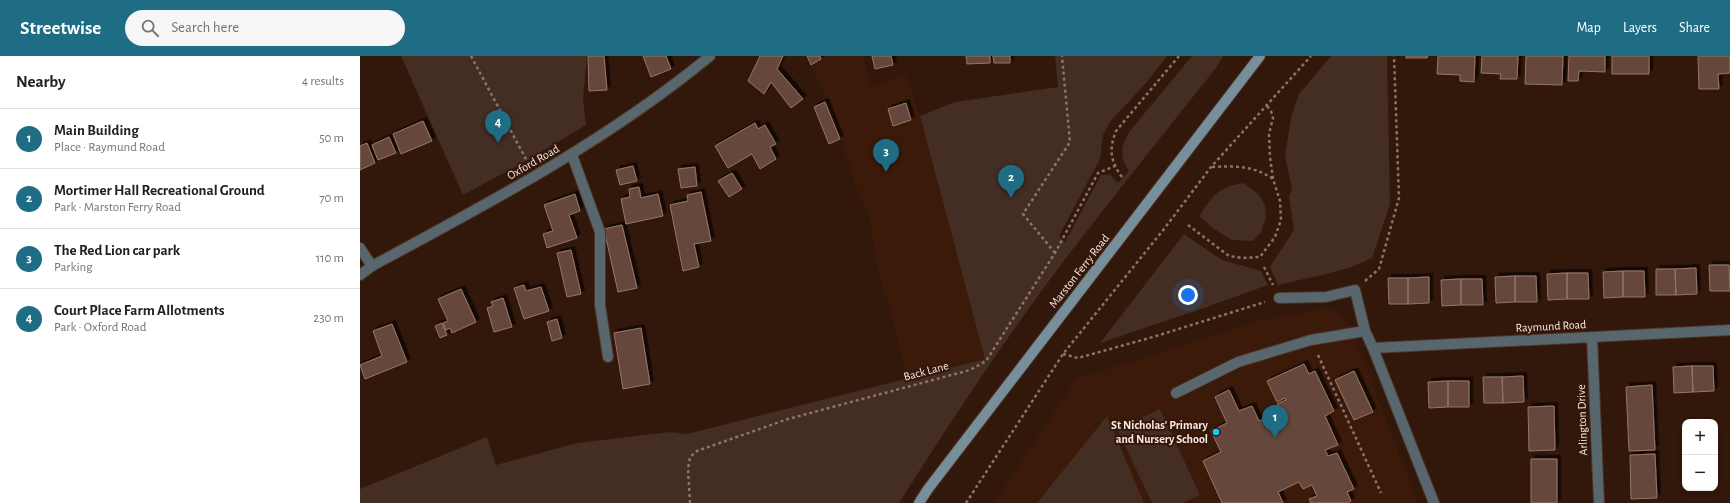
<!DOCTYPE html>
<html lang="en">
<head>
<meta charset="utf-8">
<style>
	:root { --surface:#fff; --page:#f6f6f6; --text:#202124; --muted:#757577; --line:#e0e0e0; --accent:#1e6d85 }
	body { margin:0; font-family:"Alegreya Sans",sans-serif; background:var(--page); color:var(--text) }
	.controls { position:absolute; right:12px; bottom:12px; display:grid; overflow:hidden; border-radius:8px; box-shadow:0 2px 6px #0003 }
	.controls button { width:36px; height:36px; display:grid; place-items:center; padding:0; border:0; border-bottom:1px solid var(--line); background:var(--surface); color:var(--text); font:20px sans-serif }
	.you { position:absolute; left:828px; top:239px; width:14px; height:14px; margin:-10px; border:3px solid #fff; border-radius:50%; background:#1a73e8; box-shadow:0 0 0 6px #1a73e833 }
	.badge { display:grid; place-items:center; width:26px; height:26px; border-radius:50%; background:var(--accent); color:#fff; font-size:13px; font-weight:700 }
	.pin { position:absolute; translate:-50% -33px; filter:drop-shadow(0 1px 2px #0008) }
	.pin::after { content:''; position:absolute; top:21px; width:14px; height:12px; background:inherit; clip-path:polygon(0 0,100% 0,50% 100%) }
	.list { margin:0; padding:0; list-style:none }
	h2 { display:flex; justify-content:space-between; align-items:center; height:52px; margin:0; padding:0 16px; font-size:17px }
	h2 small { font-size:13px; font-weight:400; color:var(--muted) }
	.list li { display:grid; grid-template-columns:26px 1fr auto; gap:12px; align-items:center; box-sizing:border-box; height:60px; padding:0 16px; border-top:1px solid var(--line) }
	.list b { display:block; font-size:15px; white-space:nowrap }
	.list p { margin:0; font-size:13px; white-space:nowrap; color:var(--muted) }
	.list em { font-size:13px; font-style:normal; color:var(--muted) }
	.icon { flex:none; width:22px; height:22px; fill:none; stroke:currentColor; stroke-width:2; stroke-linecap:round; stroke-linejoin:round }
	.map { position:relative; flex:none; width:1370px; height:447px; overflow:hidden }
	header { display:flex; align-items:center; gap:24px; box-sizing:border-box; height:56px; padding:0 20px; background:var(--accent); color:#fff }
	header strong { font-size:19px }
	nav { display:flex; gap:22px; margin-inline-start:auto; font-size:14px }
	.search { width:280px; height:36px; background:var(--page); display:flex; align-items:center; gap:10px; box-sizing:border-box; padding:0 14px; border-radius:22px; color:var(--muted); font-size:15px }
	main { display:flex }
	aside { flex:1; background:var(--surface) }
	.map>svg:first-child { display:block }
</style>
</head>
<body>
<header>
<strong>Streetwise</strong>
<div class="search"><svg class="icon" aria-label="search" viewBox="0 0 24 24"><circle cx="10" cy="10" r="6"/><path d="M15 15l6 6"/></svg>Search here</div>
<nav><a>Map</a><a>Layers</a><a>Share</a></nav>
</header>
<main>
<aside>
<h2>Nearby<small>4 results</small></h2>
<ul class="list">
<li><span class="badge">1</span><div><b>Main Building</b><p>Place · Raymund Road</p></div><em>50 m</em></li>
<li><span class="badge">2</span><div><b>Mortimer Hall Recreational Ground</b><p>Park · Marston Ferry Road</p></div><em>70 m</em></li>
<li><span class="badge">3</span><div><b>The Red Lion car park</b><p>Parking</p></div><em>110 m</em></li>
<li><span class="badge">4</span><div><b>Court Place Farm Allotments</b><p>Park · Oxford Road</p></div><em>230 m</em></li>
</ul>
</aside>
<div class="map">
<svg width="1370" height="447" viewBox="0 0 1370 447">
	<defs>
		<filter id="shadow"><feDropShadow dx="3.5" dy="-3.5" stdDeviation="0" flood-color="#0009"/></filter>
	</defs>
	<rect width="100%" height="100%" fill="#32170b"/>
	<path fill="#3b1a0a" d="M 447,0 L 503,0 L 510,32 L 545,17 L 560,60 L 625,302 L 548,321 L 520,220 L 507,153 L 501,145 L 469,46 Z
		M 969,252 L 990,269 L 1058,447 L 634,447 L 716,323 L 905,263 Z"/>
	<path fill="#442d22" d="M 41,0 L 227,0 L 223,42 L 226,69 L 166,105 L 103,139 Z
		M 695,0 L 807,0 L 786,27 L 749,67 L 743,79 L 740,103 L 699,180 L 705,186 L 741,119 L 750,119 L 758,127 L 769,115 C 759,101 761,90 769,76 L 832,0 L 863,0 L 856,12 C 808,72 760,132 713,193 C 651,274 594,360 539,447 L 0,447 L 0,433 L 127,381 L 136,409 L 217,387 L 310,376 L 327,378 L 625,303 L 560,60 L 595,46 L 698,31 Z
		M 971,0 L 1027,0 L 1030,148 L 1012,202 C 982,217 950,221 918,229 L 910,211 L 934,174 L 929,140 L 932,133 L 925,100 L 931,62 L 939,38 Z
		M 884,127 L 899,139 L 905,150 L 906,162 L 901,176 L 893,185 L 872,184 L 854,173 L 839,160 C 853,140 857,131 884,127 Z
		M 824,178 L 862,204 L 901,215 L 908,229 L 844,252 L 740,287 Z
		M 800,353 L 840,439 L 823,447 L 792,447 L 757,373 Z
		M 747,360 L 784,447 L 677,447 Z"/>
	<path fill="#66473a" stroke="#977667" filter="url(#shadow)" d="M 228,0 L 244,0 L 247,34 L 229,35 Z
		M 283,0 L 306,0 L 311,13 L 291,21 Z
		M 400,0 L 423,0 L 417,13 L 443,43 L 431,52 L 411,26 L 404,38 L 388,25 Z
		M 447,0 L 460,0 L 461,3 L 451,9 Z
		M 512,0 L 531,0 L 533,9 L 515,13 Z
		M 606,0 L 630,0 L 630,7 L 607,8 Z
		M 633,0 L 650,0 L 650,7 L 634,7 Z
		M 1046,0 L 1068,0 L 1067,2 L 1046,2 Z
		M 1078,0 L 1115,0 L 1114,26 L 1100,25 L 1100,19 L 1077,18 Z
		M 1122,0 L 1158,0 L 1157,23 L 1140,23 L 1141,18 L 1121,17 Z
		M 1166,0 L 1203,0 L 1202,29 L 1165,28 Z
		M 1209,0 L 1245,0 L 1245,16 L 1219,15 L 1218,25 L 1208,25 Z
		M 1252,0 L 1289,0 L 1289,18 L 1252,18 Z
		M 1338,0 L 1370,0 L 1370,17 L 1358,18 L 1359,33 L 1339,33 Z
		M 465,46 L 480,83 L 469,88 L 454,51 Z
		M 546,47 L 551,64 L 533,70 L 528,53 Z
		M 63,65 L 72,85 L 41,98 L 33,78 Z
		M 395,67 L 398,73 L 405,69 L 416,88 L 410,91 L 416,103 L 400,113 L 392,98 L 368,112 L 355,90 Z
		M 29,81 L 36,97 L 18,104 L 12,89 Z
		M 7,87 L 15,107 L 0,114 L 0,90 Z
		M 273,110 L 277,125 L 260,129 L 256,114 Z
		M 335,111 L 337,130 L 321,132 L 318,113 Z
		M 372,117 L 382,133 L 369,141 L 358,125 Z
		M 279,131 L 281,142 L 298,138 L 303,160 L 266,168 L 261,143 L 270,141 L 269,133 Z
		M 341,136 L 351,185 L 334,188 L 339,211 L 323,215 L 310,149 L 328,145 L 327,139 Z
		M 215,138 L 220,155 L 209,159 L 217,182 L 187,192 L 183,178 L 193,175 L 184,149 Z
		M 262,169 L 277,232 L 258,236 L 244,173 Z
		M 211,194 L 221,238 L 207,241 L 197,197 Z
		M 1349,209 L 1369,209 L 1370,235 L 1350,235 Z
		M 1336,212 L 1337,238 L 1316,239 L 1315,213 Z
		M 1296,213 L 1315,213 L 1316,239 L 1296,239 Z
		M 1263,215 L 1284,215 L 1285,241 L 1263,241 Z
		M 1263,215 L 1263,241 L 1244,242 L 1243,216 Z
		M 1207,217 L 1228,217 L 1229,243 L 1207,243 Z
		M 1207,217 L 1207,243 L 1188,244 L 1187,218 Z
		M 1155,220 L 1176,220 L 1177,246 L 1155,246 Z
		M 1155,220 L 1155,246 L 1136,247 L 1135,221 Z
		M 1069,221 L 1069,247 L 1048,248 L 1048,222 Z
		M 1028,222 L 1048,222 L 1048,248 L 1029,248 Z
		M 1101,223 L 1122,223 L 1123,249 L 1101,249 Z
		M 1101,223 L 1101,249 L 1082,250 L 1081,224 Z
		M 164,229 L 166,235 L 181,231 L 189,255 L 164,263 L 154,232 Z
		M 101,233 L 116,266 L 92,277 L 90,272 L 86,274 L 83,267 L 88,265 L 78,243 Z
		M 143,242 L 152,271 L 134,276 L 127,252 L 133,250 L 131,246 Z
		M 197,263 L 202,282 L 192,285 L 187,266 Z
		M 82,267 L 87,279 L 80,282 L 75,270 Z
		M 32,268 L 47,306 L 5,323 L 0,309 L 22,300 L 13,275 Z
		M 281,272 L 290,328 L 263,333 L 254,277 Z
		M 944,308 L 949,318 L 955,315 L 974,355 L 965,360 L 978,389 L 965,394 L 968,400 L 977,397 L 994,433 L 987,436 L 991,445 L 988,447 L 951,447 L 949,443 L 957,440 L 952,429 L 943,433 L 939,426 L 918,436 L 923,447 L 862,447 L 843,405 L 861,396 L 851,375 L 867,367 L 855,341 L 869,334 L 879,355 L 892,350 L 899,365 L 921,356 L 917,348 L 926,344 L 925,342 L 917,346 L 907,325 Z
		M 1332,310 L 1353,310 L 1354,335 L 1333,336 Z
		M 1332,310 L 1333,336 L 1314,337 L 1313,311 Z
		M 994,315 L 1013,356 L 994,364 L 975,324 Z
		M 1163,320 L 1164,346 L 1143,347 L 1142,321 Z
		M 1123,321 L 1142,321 L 1143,347 L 1124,347 Z
		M 1088,325 L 1109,325 L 1109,351 L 1088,351 Z
		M 1088,325 L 1088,351 L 1069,352 L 1068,326 Z
		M 1292,329 L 1295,394 L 1269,395 L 1266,331 Z
		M 1194,350 L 1195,394 L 1169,395 L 1168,351 Z
		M 1295,398 L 1297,442 L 1271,443 L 1270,399 Z
		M 1171,403 L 1197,403 L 1197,447 L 1171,447 Z"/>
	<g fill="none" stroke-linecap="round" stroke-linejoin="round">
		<defs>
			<path id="lane" d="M 212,99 L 240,176 L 240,249 L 248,301
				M 0,192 L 12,210
				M 919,242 L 966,241 L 995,234 L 1005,275 L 1013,292 L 1074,447
				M 816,337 L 878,306 L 951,284 L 1005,275"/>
			<path id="street" d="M 0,219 L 12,210 C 129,147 247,85 350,0
				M 1232,281 L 1239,447
				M 1013,292 L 1370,274"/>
			<path id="secondary" d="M 559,447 L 568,433 L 900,0"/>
		</defs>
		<use href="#lane" stroke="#4e3429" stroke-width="12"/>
		<use href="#street" stroke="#4e3429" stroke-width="12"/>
		<use href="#secondary" stroke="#4e3429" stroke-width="12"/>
		<path stroke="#8c746a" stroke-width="2.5" stroke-dasharray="3 3" stroke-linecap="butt" d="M 111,0 L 168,107
			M 852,111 C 874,110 893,109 913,123
			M 762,121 C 750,105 749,93 756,75 L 819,0
			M 828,169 L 869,200 L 883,202 L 900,201 L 915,181 L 921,164 L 920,145 L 913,123 L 910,101 L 909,78 L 913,62 L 911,55 L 907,50
			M 695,197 L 663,158 L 710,86 L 702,0
			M 904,211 L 913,229
			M 1005,225 L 1019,213 L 1039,142 L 1034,0
			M 703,298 L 718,302 L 793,281 L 905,246
			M 958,299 L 1021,437
			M 330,447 L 328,413 L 330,401 L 337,395 L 428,363 L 610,314 L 626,305 L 695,197 L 738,117 L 755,110
			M 606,447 L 703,298 L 804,173 L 851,111 L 951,0"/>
		<use href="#lane" stroke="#57676d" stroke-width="10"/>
		<use href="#street" stroke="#57676d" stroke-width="10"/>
		<use href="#secondary" stroke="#768f9a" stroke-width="10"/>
	</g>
	<circle fill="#1cc9fc" stroke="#32170b" stroke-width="1.5" cx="856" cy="376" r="4"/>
	<g text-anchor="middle" stroke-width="4" stroke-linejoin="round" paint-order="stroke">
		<g font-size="12" fill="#fae7df" stroke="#32170b">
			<text transform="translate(173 106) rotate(-30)" y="4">Oxford Road</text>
			<text transform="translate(719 215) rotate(-52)" y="4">Marston Ferry Road</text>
			<text transform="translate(1191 270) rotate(-3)" y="4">Raymund Road</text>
			<text transform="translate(566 315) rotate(-15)" y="4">Back Lane</text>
			<text transform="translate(1222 364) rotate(-92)" y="4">Arlington Drive</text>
		</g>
		<g font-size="12" font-weight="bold" fill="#fae7df" stroke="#32170b" text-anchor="end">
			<text x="848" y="373">St Nicholas' Primary<tspan x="848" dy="14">and Nursery School</tspan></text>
		</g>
	</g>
</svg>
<div class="controls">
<button>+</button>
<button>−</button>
</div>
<div class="you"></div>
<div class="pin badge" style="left:915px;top:382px">1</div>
<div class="pin badge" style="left:651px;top:142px">2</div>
<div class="pin badge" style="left:526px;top:116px">3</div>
<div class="pin badge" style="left:138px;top:87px">4</div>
</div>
</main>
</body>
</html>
